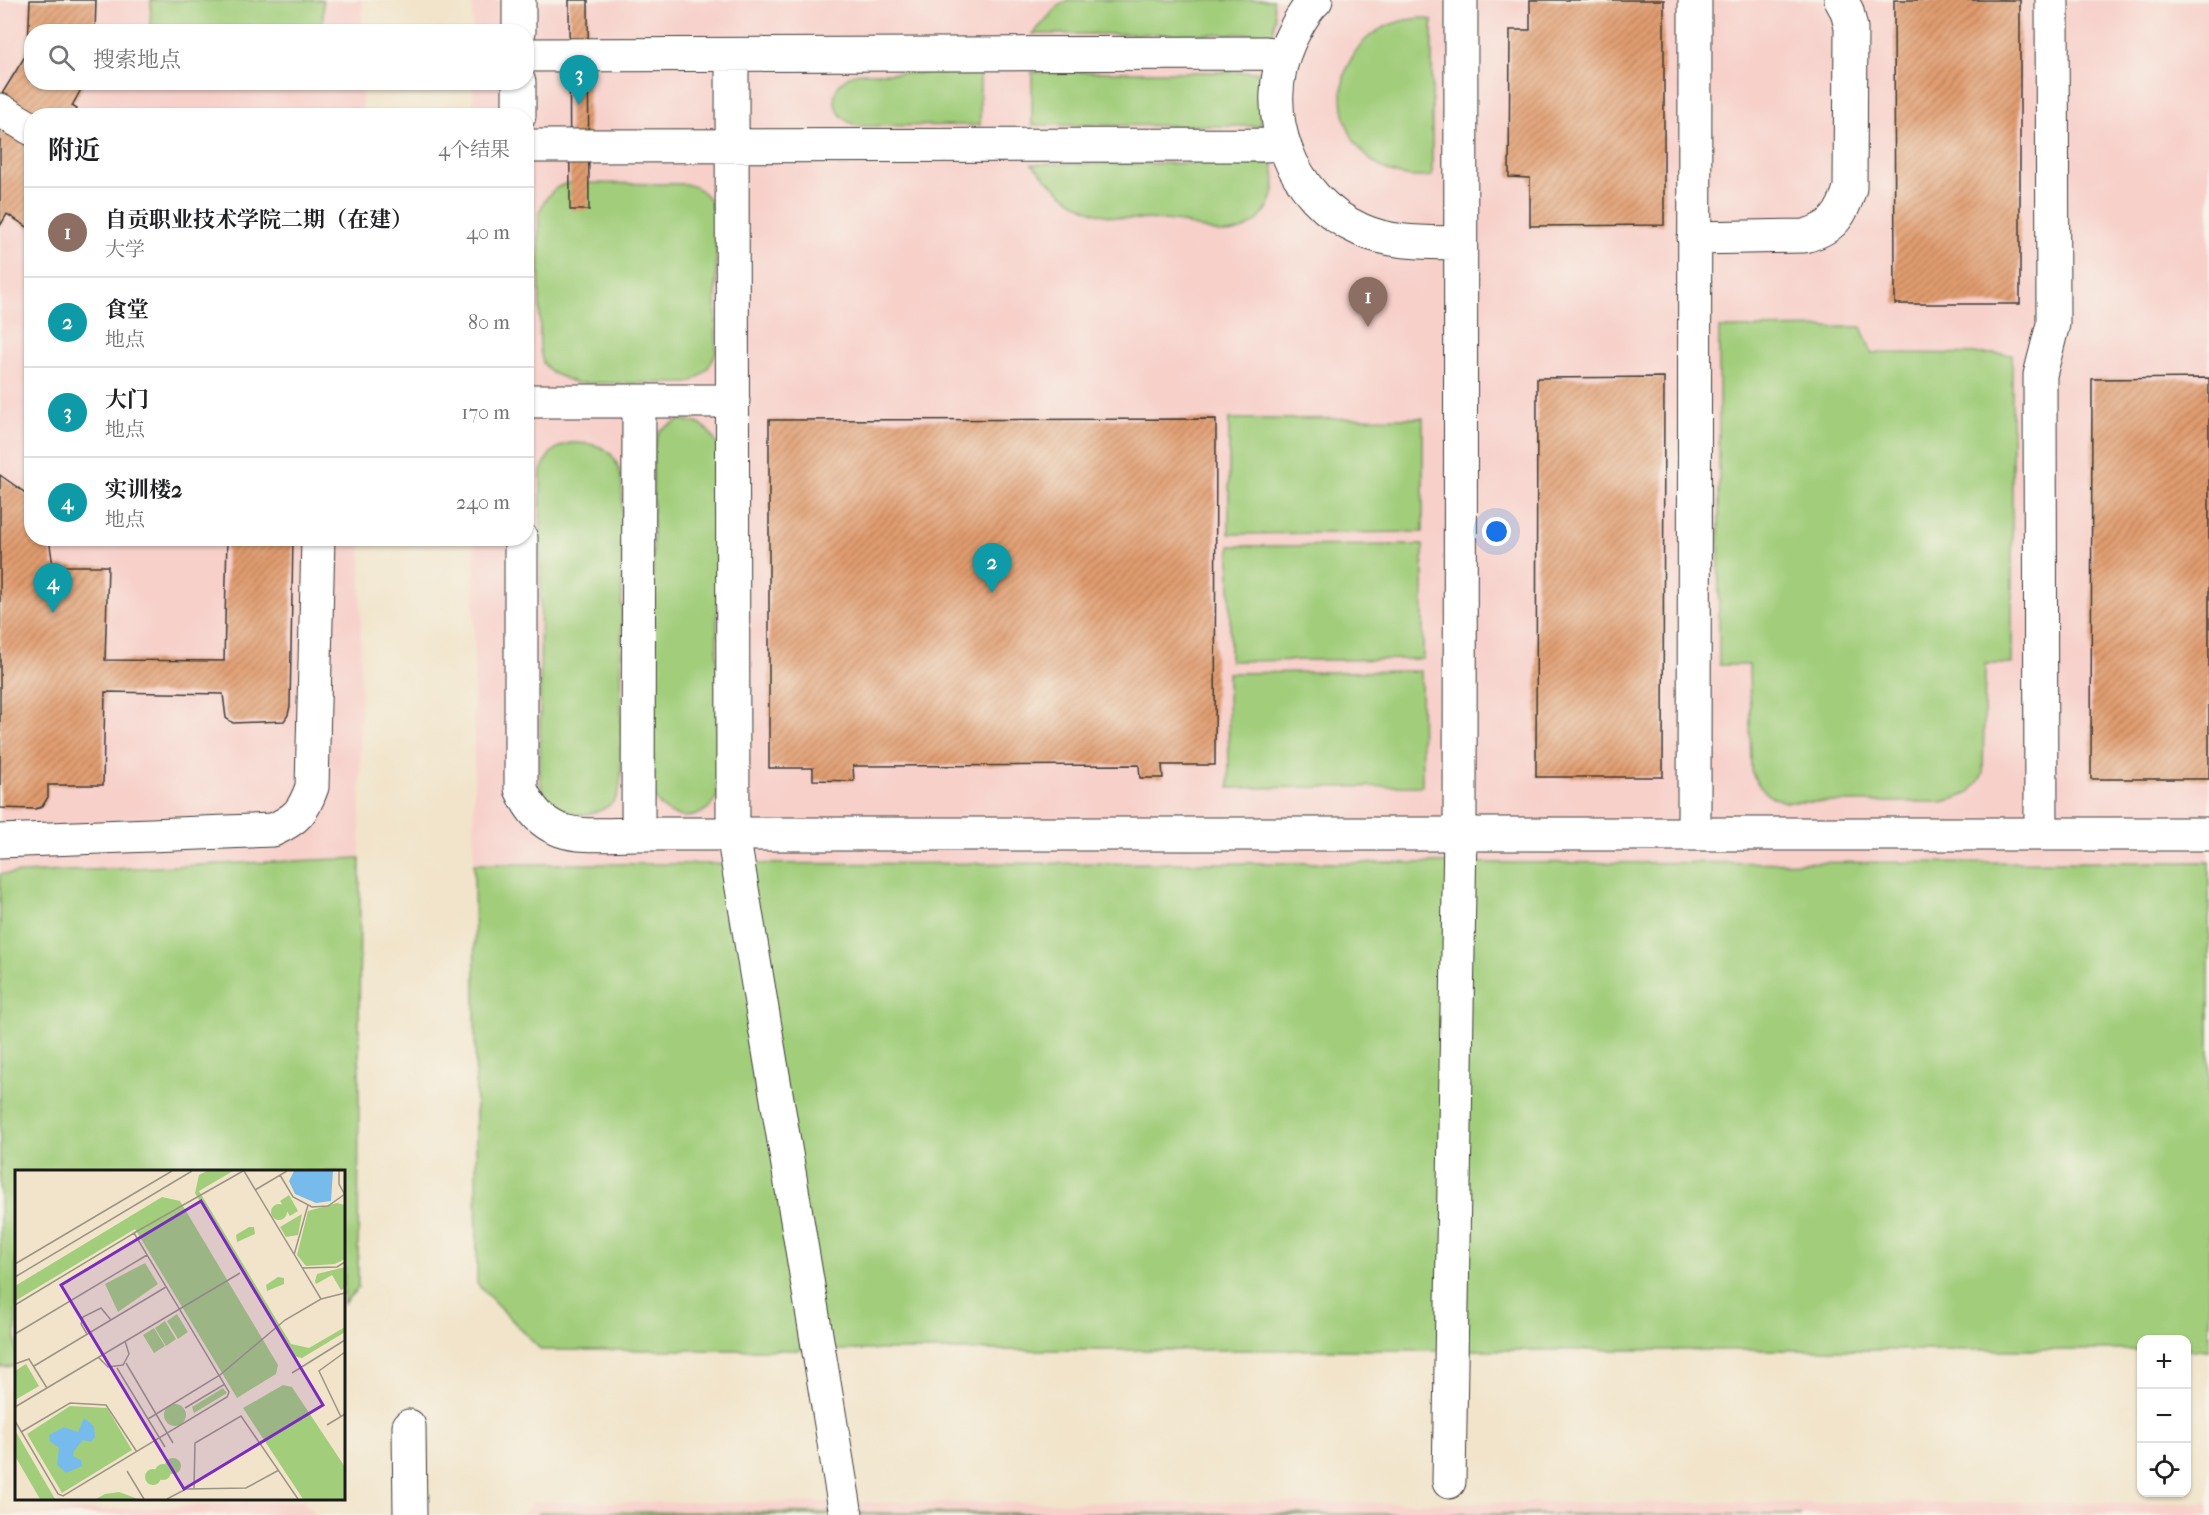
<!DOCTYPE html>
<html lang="zh">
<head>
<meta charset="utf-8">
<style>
	:root { --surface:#fff; --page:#f2f2f2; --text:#202124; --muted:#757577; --line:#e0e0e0; --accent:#d93025 }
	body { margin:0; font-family:"IM FELL French Canon","Noto Serif SC",serif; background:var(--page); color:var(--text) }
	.controls { position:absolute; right:18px; bottom:18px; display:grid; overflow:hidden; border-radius:12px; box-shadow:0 2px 4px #0004 }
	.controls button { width:54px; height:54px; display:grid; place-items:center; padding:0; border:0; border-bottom:2px solid var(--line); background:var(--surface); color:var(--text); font:30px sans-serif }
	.you { position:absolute; left:1497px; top:532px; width:21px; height:21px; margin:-15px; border:4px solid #fff; border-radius:50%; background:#1a73e8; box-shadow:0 0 0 9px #1a73e833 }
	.badge { display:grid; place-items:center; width:39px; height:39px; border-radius:50%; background:var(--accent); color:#fff; font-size:20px; font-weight:700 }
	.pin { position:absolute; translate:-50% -50px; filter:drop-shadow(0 2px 3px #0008) }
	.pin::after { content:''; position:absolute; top:32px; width:21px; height:18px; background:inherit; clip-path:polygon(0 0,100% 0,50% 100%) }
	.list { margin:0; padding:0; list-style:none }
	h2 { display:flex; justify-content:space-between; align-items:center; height:78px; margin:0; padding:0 24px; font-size:26px }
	h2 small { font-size:20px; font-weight:400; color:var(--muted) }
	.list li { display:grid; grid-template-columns:39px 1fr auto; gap:18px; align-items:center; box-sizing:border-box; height:90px; padding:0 24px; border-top:2px solid var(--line) }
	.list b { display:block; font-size:22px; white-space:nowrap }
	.list p { margin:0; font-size:20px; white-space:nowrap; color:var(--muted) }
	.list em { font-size:20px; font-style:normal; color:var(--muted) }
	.icon { flex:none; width:33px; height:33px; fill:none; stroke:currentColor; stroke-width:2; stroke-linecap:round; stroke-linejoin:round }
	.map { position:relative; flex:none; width:2209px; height:1515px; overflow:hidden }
	.search { position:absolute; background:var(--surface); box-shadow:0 2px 4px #0004; left:24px; top:24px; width:510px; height:66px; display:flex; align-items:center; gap:15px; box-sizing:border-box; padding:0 21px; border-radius:24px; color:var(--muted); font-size:22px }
	.panel { position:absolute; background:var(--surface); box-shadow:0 2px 4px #0004; left:24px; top:108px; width:510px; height:438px; border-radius:24px }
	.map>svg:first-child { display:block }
</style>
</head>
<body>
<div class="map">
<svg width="2209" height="1515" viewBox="0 0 2209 1515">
	<defs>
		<pattern id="building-hatch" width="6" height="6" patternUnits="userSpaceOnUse" patternTransform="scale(1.5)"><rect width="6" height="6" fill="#e19c6f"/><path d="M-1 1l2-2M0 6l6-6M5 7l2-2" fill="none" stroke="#b67e5a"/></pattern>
	</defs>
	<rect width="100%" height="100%" fill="#f7f3e8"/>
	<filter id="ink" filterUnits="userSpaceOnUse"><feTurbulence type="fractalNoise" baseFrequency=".0167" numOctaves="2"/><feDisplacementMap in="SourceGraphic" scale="12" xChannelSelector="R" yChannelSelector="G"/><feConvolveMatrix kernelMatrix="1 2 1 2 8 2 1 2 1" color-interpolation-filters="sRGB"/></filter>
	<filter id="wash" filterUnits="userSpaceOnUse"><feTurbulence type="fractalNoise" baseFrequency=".008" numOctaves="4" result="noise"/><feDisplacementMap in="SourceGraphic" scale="24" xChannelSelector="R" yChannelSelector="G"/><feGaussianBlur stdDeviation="1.35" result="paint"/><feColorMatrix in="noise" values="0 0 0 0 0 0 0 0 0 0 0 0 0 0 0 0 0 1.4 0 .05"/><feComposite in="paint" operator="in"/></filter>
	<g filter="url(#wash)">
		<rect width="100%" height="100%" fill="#f1e4ca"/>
		<path fill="#f7d0ca" d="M 0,0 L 362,0 L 362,31 L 32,32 L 32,82 L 362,83 L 362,115 L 32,116 L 32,538 L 361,539 L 360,858 L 0,874 Z
			M 472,0 L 2209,0 L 2209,862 L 474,864 L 474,539 L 526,538 L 526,116 L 473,115 L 473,83 L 526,82 L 526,32 L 473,31 Z
			M 303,1501 L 316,1515 L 0,1515 L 0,1514 Z
			M 534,1502 L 2209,1503 L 2209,1515 L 521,1515 Z"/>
		<path fill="#a2ce7b" stroke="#5f754c" stroke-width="1.5" d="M 151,0 L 323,0 L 323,31 L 150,31 Z
			M 1067,0 L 1273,0 L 1275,17 L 1273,34 L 1033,34 L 1057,7 Z
			M 1421,18 L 1432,20 L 1432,176 C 1335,190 1306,49 1398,22 C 1405,19 1414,19 1421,18 Z
			M 1032,72 L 1262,72 L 1259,88 L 1261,126 L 1032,125 Z
			M 857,73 L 980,73 L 980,125 L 858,126 C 837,120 825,96 844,80 C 847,76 853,75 857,73 Z
			M 1272,163 C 1283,198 1260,233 1223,233 C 1210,233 1189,223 1174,221 C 1148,218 1122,221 1097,213 C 1070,204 1051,184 1032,164 Z
			M 569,183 L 685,184 C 701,187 709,196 716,211 L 716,352 C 710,367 703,377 688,383 L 576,383 L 552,373 L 543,363 L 540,350 L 539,213 C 545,198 553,186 569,183 Z
			M 1861,327 L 1872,353 L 2012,354 L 2012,664 L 1985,664 L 1983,774 C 1971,795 1964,797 1941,802 L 1785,802 C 1766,796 1758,788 1751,770 L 1749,665 L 1719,665 L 1719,328 Z
			M 1423,418 L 1423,532 L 1229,534 L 1229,419 Z
			M 680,420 C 699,421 709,427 717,445 L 717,797 C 702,825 664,823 653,793 L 653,450 L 660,430 Z
			M 570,443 C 604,442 619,451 622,487 L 621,777 C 620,786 619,796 612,803 C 593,820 555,819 543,793 C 542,789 541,784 540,780 L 541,472 C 547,455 552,448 570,443 Z
			M 1423,545 L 1423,659 L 1230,661 L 1230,546 Z
			M 1421,671 L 1422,786 L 1229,788 L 1228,673 Z
			M 360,858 L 358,1288 L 344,1303 L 344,1172 L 16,1172 L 16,1366 L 0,1367 L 0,874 Z
			M 2209,862 L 2209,1350 L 2187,1350 L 2186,1340 L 2142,1340 L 2141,1350 L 541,1350 L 477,1284 L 474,864 Z
			M 541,1512 L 1801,1515 L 538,1515 Z"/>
		<g id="blocks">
			<path fill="url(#building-hatch)" d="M 30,0 L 96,0 L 95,32 L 32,32 L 32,82 L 85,82 L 72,106 L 77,109 L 73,116 L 32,116 L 32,230 L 7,214 L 0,226 L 0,97 L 24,58 L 28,46 Z
				M 569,0 L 588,0 L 589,210 L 570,210 Z
				M 1530,0 L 1664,0 L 1664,225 L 1530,226 L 1530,178 L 1509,177 L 1510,30 L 1530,30 Z
				M 1894,0 L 2020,0 L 2020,304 L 1895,304 Z
				M 1664,377 L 1663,777 L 1536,777 L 1537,378 Z
				M 2209,378 L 2209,779 L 2091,779 L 2092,379 Z
				M 1216,419 L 1215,765 L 1162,765 L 1163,778 L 1140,778 L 1139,765 L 853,766 L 854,781 L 813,780 L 813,768 L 769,768 L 769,420 Z
				M 0,475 L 24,492 L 32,503 L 32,538 L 49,538 L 53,566 L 108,566 L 105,660 L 224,661 L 227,538 L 293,538 L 290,706 L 288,715 L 284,721 L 233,723 L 226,718 L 223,694 L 105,692 L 103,785 L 48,785 L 48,797 L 42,807 L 35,809 L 0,808 Z"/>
		</g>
	</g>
	<g filter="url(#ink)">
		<use href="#blocks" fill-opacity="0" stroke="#3c3a36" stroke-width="1.5"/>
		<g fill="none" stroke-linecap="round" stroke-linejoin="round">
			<defs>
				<path id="minor" d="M 519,0 L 519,32
					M 1316,0 C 1304,11 1296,27 1289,42 C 1257,112 1290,199 1361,230 C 1392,244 1427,242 1460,243
					M 526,55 L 1264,53 L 1283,55
					M 732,55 L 733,834 L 846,1515
					M 519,82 L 519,116
					M 0,110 L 32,129
					M 526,146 L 1265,145 L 1283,144
					M 1694,238 L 1804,236 C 1833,229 1842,215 1850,188 L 1851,28 L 1847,11 L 1841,0
					M 526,401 L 733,401
					M 521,538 L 521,789 C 545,845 586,834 638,834 L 2209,834
					M 1694,833 L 1695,0
					M 638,834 L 639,401
					M 2041,834 L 2040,375 L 2053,324 L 2052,0
					M 0,841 L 273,830 C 297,819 303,812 312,787 L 318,538
					M 409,1426 L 410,1515
					M 1449,1482 L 1460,833 L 1461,0"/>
			</defs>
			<use href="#minor" stroke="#3c3a36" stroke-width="35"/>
			<use href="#minor" stroke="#fff" stroke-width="33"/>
		</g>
	</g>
	<g transform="translate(15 1170)">
		<rect width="330" height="330" fill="#f1e4ca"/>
		<path d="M 192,1 L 218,1 L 184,21 L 276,174 L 294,178 L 330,157 L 330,162 L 287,188 L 278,186 L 180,23 L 184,5 ZM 274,25 L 283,41 L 275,46 L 265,31 ZM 147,27 L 165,31 L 263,195 L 261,204 L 222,228 L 120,59 L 0,131 L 0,116 ZM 322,33 L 330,35 L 330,89 L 320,94 L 291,96 L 282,85 L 293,41 ZM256 42a8 8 0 1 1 16 0a8 8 0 1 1-16 0ZM 287,44 L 283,65 L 271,67 L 265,57 ZM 234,57 L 239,57 L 240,64 L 222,72 L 221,65 ZM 130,93 L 143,114 L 103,142 L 90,114 ZM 330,97 L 330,118 L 326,120 L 317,105 L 301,114 L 300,111 L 302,104 ZM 263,107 L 269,108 L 269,114 L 252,121 L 251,115 ZM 162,144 L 173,162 L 163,169 L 152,151 ZM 150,151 L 161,169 L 151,176 L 140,158 ZM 139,158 L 150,176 L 139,183 L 128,165 ZM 11,194 L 24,216 L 0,230 L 0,201 ZM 268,215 L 277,217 L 330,297 L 330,329 L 288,329 L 228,238 ZM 208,218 L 212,223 L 179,243 L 177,237 ZM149 245a11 11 0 1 1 22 0a11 11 0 1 1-22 0ZM 55,236 L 92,238 L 117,280 L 47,323 L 12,264 ZM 0,260 L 40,329 L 25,329 L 0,286 ZM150 296a8 8 0 1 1 16 0a8 8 0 1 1-16 0ZM140 302a8 8 0 1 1 16 0a8 8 0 1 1-16 0ZM130 307a8 8 0 1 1 16 0a8 8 0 1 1-16 0ZM 104,322 L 123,329 L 81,329 L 90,324 Z" fill="#a2ce7b"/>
		<path d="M 279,1 L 318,1 L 316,31 L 301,33 L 280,24 L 274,11 ZM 69,248 L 79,256 L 80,267 L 76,272 L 68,270 L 59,281 L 58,286 L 66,290 L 67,296 L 51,303 L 42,295 L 44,278 L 35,271 L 34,265 L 49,257 L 63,262 Z" fill="#77bbed"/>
		<path fill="none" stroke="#9c9484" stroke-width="1.5" d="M 229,1 L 306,129M 324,1 L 324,14 L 330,25M 265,5 L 278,27 L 297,37 L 313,36 L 330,24M 240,20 L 272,1M 119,63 L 228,1M 279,85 L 293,35M 0,94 L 157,1M 287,98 L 322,97 L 330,92M 0,107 L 177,1M 0,135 L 119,63 L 214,222 L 212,227 L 48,326 L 43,324 L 0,251M 0,164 L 132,85M 72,164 L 66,154 L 68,147 L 86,138 L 96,150M 83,187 L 93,197 L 108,195 L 114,184 L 110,171M 111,193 L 158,273M 0,194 L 14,189 L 32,218M 19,196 L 151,117M 102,198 L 150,277M 277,203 L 330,170M 0,237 L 225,103M 170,238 L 210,214M 326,247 L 304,201 L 330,182M 133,249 L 205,205 L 270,150 L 306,129 L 330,123M 312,255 L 330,244M 6,262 L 55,233 L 91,235 L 122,282M 112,301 L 129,329M 179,318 L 180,273 L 226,246 L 283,329M 152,329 L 171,319 L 231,318 L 264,300"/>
		<path fill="#7b2cbf" fill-opacity="0.15" stroke="#7b2cbf" stroke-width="3" d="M 186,31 L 308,235 L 169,319 L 46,115 Z"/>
		<rect width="330" height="330" fill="none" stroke="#1c1c1c" stroke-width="3"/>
	</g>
</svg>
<div class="controls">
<button>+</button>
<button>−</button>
<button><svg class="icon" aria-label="locate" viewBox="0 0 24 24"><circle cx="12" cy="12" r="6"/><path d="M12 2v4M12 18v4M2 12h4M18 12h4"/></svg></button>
</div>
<div class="you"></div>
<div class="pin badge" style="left:1368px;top:327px;background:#8d6e63">1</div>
<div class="pin badge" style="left:992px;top:593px;background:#0f9aa8">2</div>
<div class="pin badge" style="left:579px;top:105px;background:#0f9aa8">3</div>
<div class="pin badge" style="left:53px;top:613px;background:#0f9aa8">4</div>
<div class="search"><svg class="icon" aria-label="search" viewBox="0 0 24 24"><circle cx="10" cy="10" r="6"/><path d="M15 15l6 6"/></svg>搜索地点</div>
<section class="panel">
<h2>附近<small>4个结果</small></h2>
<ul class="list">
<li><span class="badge" style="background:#8d6e63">1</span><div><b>自贡职业技术学院二期（在建）</b><p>大学</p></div><em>40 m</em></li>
<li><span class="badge" style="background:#0f9aa8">2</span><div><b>食堂</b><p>地点</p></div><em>80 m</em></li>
<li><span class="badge" style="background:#0f9aa8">3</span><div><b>大门</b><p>地点</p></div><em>170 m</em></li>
<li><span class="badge" style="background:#0f9aa8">4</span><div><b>实训楼2</b><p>地点</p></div><em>240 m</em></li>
</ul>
</section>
</div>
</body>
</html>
